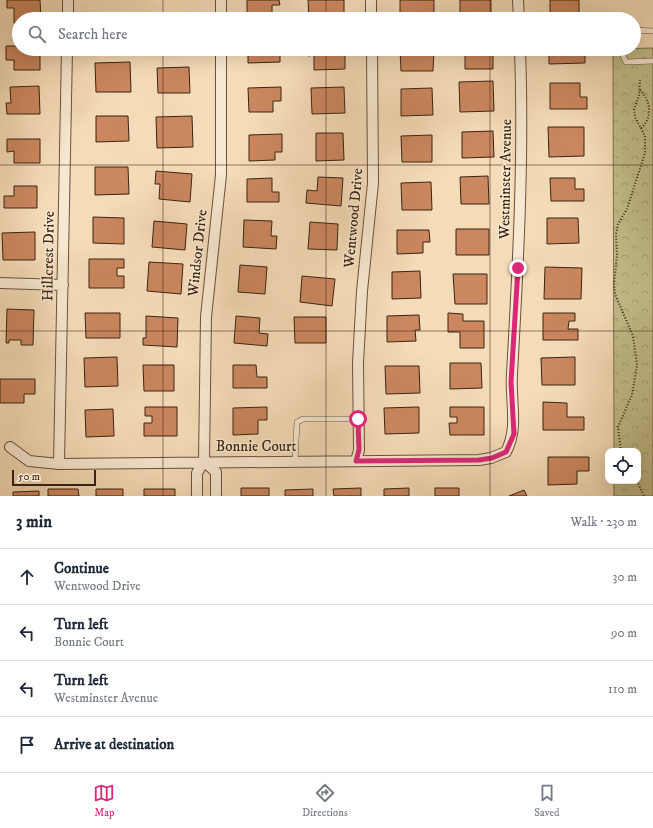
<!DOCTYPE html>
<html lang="en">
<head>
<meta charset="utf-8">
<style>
	:root { --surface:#fff; --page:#f2f2f3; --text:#1f2937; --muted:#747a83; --line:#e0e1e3; --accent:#db2777 }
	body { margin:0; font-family:"IM FELL DW Pica",serif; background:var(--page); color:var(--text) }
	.controls { position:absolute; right:12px; bottom:12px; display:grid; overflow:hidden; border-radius:8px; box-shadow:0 4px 16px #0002 }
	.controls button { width:36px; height:36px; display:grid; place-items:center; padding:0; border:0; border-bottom:1px solid var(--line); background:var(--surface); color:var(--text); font:20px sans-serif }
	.scale { position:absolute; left:12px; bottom:10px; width:84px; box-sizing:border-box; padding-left:4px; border:2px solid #3b2412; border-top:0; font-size:11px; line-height:14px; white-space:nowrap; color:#3b2412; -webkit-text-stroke:3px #f8e8d1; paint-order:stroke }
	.stop { position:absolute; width:12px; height:12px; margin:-9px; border:3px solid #db2777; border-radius:50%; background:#fff }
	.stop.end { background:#db2777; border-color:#fff; box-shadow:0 1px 4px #0008 }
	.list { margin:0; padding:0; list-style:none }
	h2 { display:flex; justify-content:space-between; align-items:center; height:52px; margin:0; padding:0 16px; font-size:17px }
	h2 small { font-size:13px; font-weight:400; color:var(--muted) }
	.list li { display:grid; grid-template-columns:26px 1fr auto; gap:12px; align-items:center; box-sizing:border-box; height:56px; padding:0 16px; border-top:1px solid var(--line) }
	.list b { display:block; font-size:15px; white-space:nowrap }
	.list p { margin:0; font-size:13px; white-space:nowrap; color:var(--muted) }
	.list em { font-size:13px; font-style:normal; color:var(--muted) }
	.icon { flex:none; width:22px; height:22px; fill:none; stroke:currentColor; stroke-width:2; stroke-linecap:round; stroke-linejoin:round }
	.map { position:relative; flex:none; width:653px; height:496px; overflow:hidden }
	.search { position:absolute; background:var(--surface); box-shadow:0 4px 16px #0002; left:12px; right:12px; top:12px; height:44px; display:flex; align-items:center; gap:10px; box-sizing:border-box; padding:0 14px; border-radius:22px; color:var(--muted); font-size:15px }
	.sheet { height:276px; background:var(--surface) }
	nav { display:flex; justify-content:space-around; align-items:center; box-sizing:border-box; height:56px; border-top:1px solid var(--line); background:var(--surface); font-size:11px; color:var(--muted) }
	nav a { display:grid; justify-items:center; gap:2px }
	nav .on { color:var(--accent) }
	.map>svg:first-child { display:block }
</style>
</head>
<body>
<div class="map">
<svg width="653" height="496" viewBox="0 0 653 496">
	<defs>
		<pattern id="park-crowns" width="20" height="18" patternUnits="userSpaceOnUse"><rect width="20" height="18" fill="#c2be8a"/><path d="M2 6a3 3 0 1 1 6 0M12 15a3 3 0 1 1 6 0" fill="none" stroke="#a8a376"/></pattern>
	</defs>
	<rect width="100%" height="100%" fill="#f5dcb8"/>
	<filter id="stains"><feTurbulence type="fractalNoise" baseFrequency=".005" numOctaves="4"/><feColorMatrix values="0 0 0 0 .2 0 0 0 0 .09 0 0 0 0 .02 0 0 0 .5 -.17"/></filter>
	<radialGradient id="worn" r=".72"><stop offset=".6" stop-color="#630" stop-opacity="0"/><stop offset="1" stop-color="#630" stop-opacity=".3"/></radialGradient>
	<path fill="url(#park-crowns)" stroke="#7e714e" d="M 653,48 L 653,496 L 614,496 L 614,481 L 638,481 L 638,451 L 614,451 L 613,49 Z"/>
	<path fill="#cb875f" stroke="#3b2412" d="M 7,0 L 40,0 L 41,19 L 19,19 L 19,22 L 14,23 L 14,8 L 7,8 Z
		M 247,0 L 279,0 L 280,5 L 272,5 L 272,17 L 247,17 Z
		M 308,0 L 344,0 L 344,19 L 309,19 Z
		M 400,0 L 434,0 L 434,19 L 400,19 Z
		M 460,0 L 491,0 L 491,19 L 460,19 Z
		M 550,0 L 579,0 L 579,16 L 550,17 Z
		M 128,16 L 128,19 L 96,19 L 96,17 Z
		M 6,46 L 19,46 L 19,49 L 40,49 L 40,70 L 14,70 L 14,60 L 6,60 Z
		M 248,49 L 280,49 L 280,62 L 248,63 Z
		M 308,49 L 345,49 L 345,69 L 314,70 L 314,55 L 308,56 Z
		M 400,49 L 434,49 L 433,71 L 401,71 Z
		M 465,49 L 493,49 L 493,69 L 465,69 Z
		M 549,49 L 574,49 L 574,52 L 585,52 L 585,63 L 549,64 Z
		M 130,62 L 131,92 L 96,92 L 95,63 Z
		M 189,67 L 190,93 L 158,93 L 157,68 Z
		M 493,81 L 494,111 L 460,112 L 459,82 Z
		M 550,83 L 580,83 L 580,97 L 587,97 L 587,109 L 550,109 Z
		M 39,86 L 40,114 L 7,114 L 6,103 L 11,103 L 10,87 Z
		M 281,87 L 281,101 L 273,101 L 273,112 L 249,112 L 248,88 Z
		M 344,87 L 345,113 L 312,114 L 311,88 Z
		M 432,88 L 433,115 L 401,116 L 401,89 Z
		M 96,116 L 128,116 L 129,141 L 96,142 Z
		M 192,116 L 193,147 L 157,148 L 156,117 Z
		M 548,127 L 584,127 L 584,156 L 549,157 Z
		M 493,131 L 494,157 L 462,158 L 462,132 Z
		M 316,133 L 343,133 L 344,160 L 316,161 Z
		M 282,134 L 282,152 L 275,152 L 275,160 L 249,161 L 249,135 Z
		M 432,135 L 432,162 L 402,162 L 401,136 Z
		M 7,139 L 40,139 L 40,163 L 14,163 L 14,151 L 7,152 Z
		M 95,167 L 128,167 L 129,194 L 95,195 Z
		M 156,171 L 192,174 L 190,202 L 159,199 L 160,184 L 155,184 Z
		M 488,176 L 489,204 L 461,204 L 460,177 Z
		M 318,177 L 343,178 L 341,206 L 306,203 L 307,190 L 317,191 Z
		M 272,178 L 272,192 L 279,192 L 279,202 L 247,202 L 247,179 Z
		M 550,178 L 575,178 L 575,189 L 584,189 L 584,201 L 551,201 Z
		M 431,182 L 432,210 L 402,210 L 401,183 Z
		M 14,186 L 37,186 L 37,208 L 4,208 L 4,196 L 14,196 Z
		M 93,217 L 124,218 L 124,244 L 93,243 Z
		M 547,218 L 578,218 L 579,243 L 547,244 Z
		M 244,220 L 272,221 L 271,236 L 277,236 L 276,249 L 243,247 Z
		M 154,221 L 187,224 L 185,250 L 152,247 Z
		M 310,222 L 338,224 L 337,250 L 308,249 Z
		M 456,229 L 489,229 L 489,255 L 456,255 Z
		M 397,230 L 429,230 L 430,242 L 423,242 L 423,253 L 397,254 Z
		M 35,232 L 35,260 L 3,260 L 2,233 Z
		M 89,259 L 124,259 L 124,268 L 117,268 L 117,276 L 124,276 L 124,288 L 89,288 Z
		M 149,262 L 183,264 L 181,294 L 147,291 Z
		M 240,265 L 267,267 L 265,294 L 238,292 Z
		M 545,267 L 582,268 L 581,299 L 544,299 Z
		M 420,271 L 421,298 L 392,299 L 392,272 Z
		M 453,274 L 487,274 L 487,304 L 455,304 Z
		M 302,276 L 335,279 L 332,306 L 300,302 Z
		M 7,309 L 34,310 L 33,345 L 21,345 L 21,340 L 9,340 L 9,343 L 6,343 Z
		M 85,313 L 120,313 L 120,338 L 86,338 Z
		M 448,313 L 463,314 L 463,321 L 484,321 L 484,348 L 460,348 L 460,332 L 448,332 Z
		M 543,313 L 575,313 L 575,321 L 569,321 L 568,329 L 578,329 L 578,340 L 543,340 Z
		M 419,315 L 420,330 L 415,330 L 416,341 L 387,342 L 387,316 Z
		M 146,316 L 178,318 L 177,347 L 143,345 L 143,338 L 146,338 Z
		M 236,316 L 260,318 L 259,333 L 268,334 L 267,346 L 234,343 Z
		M 294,317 L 326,317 L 326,343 L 295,343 Z
		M 117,357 L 118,386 L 85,387 L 84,358 Z
		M 575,357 L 575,385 L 542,385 L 541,358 Z
		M 450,363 L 481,363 L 482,388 L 450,389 Z
		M 143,365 L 174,365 L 174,391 L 144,391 Z
		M 233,365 L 256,365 L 257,377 L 267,377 L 267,388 L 233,388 Z
		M 385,366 L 419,366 L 420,393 L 386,394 Z
		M 0,379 L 35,379 L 35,394 L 24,394 L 24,403 L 0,403 Z
		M 543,402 L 567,403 L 567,417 L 584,417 L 584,430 L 543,430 Z
		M 145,407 L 177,407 L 177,436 L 144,436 L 144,423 L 152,423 L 152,416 L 145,416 Z
		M 267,407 L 267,420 L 258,420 L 258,434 L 233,435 L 233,408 Z
		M 419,407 L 419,433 L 385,434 L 384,408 Z
		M 450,407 L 484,407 L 484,435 L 450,435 L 449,423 L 457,423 L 457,417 L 450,417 Z
		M 113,409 L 114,436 L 86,437 L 85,410 Z
		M 548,457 L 589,457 L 589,471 L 577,471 L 577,484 L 548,485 Z
		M 241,488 L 269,488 L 269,496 L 241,496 Z
		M 361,488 L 361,496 L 334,496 L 333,489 Z
		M 409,488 L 409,496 L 384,496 L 384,489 Z
		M 435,488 L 459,488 L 459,496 L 435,496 Z
		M 48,489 L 78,489 L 79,496 L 48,496 Z
		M 96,489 L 123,489 L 123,496 L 96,496 Z
		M 144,489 L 175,489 L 175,496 L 144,496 Z
		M 313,489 L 313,496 L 285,496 L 285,490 Z
		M 524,490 L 527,496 L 509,496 Z
		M 39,491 L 39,496 L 13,496 L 13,492 Z"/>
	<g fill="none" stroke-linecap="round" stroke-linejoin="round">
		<defs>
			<path id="lane" d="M 634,30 L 653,31
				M 620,49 L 626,62 L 653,61
				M 295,461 L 297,422 L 303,419 L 358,419"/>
			<path id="street" d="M 371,0 L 371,19
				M 518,0 L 519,19
				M 68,19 L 68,0
				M 221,19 L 221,0
				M 0,283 L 63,285
				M 10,447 L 29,461 L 59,464 L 479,460 L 491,458 L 506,452 C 519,427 510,401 512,374 C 518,266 524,158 520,49
				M 204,461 L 216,472 L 216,496
				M 356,461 L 359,450 L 358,363 L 362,291 L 373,183 L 372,49
				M 59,464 L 67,49
				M 197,496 L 197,473 L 204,461 L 206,317 L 221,175 L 221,49"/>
		</defs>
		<use href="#lane" stroke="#6a523c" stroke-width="6"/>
		<use href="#street" stroke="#6a523c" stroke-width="12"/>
		<path stroke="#3b2412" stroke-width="2" stroke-dasharray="1 2" stroke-linecap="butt" d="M 640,90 C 651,101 653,118 641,128
			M 621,451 L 618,427 L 632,395 L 637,365 L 633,336 L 615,294 L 614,284 L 617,255 L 616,234 L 618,224 L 627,209 L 645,153 L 645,136 L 635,117 L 634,109 L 639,96 L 640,80
			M 637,481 L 644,496"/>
		<use href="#lane" stroke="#f8e8d1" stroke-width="5"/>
		<use href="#street" stroke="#f8e8d1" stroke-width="10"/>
	</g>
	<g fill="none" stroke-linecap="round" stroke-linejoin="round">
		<path stroke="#db2777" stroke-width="5" d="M 358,419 L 359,450 L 356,461 L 479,460 L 492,458 L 506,452 L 514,434 L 511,382 L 518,268"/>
	</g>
	<path fill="none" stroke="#3b2412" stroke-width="1" stroke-opacity="0.55" d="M 163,0 L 163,19M 326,0 L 326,19M 490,0 L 490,19M 163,49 L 163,496M 326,49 L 326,496M 490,49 L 490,496M 0,165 L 653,165M 0,331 L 653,331"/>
	<g text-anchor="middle" stroke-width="3" stroke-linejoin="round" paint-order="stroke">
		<g font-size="15" fill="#3b2412" stroke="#f8e8d1">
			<text transform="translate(505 179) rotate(-89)" y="5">Westminster Avenue</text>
			<text transform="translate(353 218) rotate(-85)" y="5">Wentwood Drive</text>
			<text transform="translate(197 253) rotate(-84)" y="5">Windsor Drive</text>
			<text transform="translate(48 256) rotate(-89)" y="5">Hillcrest Drive</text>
			<text x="256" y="451">Bonnie Court</text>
		</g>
	</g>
	<rect width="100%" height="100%" filter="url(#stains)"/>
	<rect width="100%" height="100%" fill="url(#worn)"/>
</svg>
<div class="controls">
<button><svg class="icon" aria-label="locate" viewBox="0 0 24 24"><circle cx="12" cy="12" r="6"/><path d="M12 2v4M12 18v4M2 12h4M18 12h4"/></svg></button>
</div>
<div class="scale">50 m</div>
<div class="stop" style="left:358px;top:419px"></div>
<div class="stop end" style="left:518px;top:268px"></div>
<div class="search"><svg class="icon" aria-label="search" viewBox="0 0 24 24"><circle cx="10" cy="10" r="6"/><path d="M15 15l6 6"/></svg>Search here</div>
</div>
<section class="sheet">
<h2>3 min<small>Walk · 230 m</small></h2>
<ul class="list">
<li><svg class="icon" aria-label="ahead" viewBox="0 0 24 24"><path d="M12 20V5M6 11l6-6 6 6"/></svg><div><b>Continue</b><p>Wentwood Drive</p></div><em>30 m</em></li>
<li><svg class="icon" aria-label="left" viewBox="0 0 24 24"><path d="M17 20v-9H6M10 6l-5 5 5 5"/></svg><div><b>Turn left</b><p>Bonnie Court</p></div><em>90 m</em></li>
<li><svg class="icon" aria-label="left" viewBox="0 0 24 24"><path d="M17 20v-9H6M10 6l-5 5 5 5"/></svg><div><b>Turn left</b><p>Westminster Avenue</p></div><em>110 m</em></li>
<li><svg class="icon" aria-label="arrive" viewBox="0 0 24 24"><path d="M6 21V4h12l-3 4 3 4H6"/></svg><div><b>Arrive at destination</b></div></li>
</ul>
</section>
<nav>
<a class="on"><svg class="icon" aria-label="map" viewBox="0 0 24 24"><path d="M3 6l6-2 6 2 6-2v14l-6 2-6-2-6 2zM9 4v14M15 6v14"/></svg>Map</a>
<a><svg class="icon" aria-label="directions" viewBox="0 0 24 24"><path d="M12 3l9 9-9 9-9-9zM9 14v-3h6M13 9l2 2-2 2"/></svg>Directions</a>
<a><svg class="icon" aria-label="saved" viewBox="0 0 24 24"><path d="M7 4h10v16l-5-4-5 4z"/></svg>Saved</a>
</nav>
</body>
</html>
